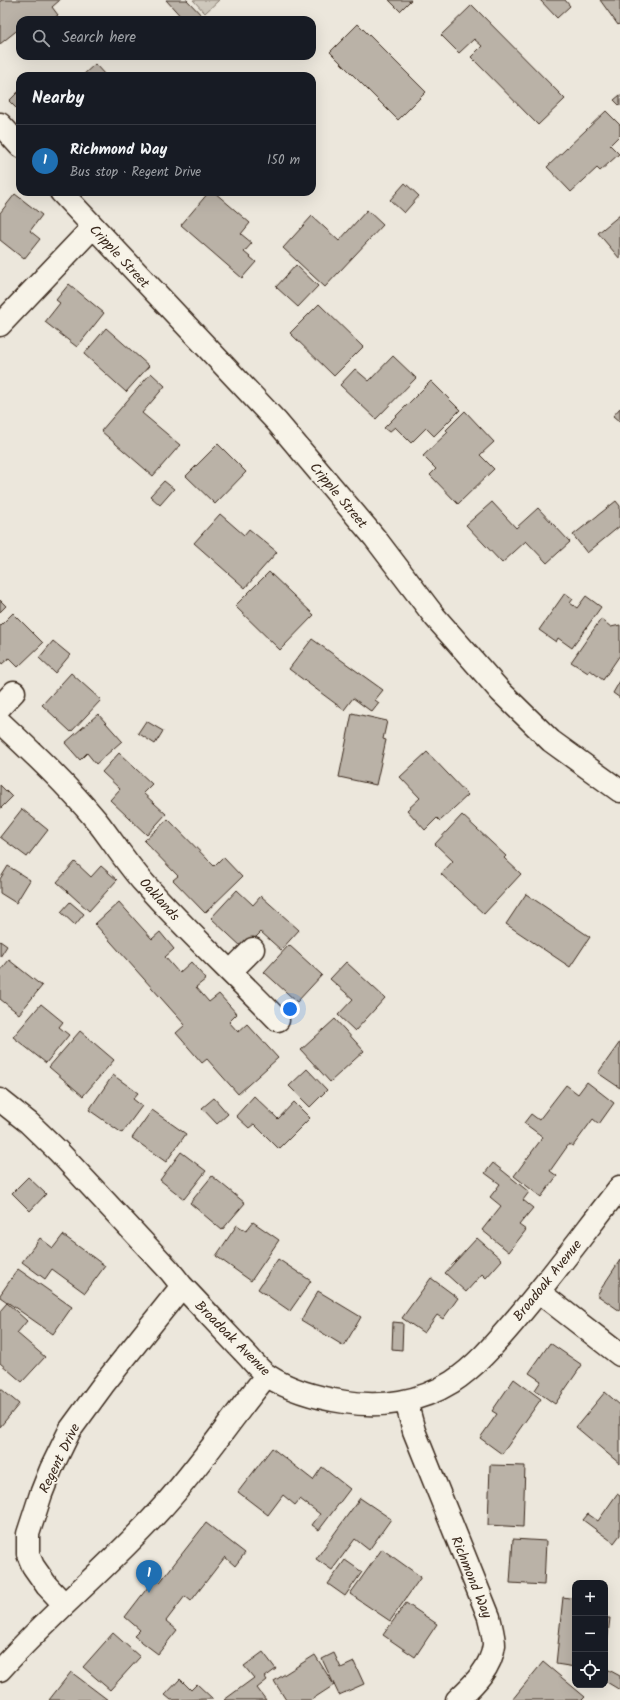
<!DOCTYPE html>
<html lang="en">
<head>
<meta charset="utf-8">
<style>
	:root { --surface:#171b24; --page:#20242c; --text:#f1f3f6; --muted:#9ea1a6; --line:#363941; --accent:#1f6fb2 }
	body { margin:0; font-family:Kalam,sans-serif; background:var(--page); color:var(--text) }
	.controls { position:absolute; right:12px; bottom:12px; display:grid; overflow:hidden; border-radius:8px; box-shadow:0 4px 16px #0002 }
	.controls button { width:36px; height:36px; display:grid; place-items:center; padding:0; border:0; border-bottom:1px solid var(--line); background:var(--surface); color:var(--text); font:20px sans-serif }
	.you { position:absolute; left:290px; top:1009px; width:14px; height:14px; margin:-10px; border:3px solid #fff; border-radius:50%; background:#1a73e8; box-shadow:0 0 0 6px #1a73e833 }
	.badge { display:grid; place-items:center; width:26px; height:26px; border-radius:50%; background:var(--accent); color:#fff; font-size:13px; font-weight:700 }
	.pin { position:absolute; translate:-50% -33px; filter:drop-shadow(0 1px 2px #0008) }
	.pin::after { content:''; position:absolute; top:21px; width:14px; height:12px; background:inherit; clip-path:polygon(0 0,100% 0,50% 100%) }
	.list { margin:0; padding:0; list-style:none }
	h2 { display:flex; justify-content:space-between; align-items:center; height:52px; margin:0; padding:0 16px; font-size:17px }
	h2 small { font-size:13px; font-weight:400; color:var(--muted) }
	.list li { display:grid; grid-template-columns:26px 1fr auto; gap:12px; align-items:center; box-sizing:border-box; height:72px; padding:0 16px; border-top:1px solid var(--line) }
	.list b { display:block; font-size:15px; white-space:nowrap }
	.list p { margin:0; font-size:13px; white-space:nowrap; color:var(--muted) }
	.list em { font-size:13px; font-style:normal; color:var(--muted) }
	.icon { flex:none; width:22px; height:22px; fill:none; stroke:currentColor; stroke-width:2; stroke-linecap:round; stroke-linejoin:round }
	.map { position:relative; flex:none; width:620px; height:1700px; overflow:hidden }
	.search { position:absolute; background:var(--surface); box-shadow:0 4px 16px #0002; left:16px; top:16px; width:300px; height:44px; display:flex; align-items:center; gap:10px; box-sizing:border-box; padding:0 14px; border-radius:12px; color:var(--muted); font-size:15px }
	.panel { position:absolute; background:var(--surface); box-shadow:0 4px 16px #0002; left:16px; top:72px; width:300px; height:124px; border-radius:12px }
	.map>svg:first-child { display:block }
</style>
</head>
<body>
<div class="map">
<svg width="620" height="1700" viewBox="0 0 620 1700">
	<rect width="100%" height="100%" fill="#ece7dc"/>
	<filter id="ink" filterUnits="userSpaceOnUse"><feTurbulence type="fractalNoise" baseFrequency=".025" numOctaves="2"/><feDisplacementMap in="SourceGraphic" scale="8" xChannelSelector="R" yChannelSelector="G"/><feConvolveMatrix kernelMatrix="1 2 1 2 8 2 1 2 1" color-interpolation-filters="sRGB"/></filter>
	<g filter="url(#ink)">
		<path fill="#cec8bc" stroke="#84796d" d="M 193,0 L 219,0 L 205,13 Z"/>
		<path fill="#bab2a7" stroke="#3b2a1e" d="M 2,0 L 60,0 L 52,7 L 58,15 L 52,20 L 34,20 L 32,18 L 29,20 L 20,20 L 20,28 L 0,44 L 0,1 Z
			M 166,0 L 187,0 L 206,20 L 184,20 Z
			M 389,0 L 411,0 L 400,11 Z
			M 540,0 L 565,0 L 570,6 L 557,18 Z
			M 600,0 L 620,0 L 620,23 L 618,25 Z
			M 472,5 L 565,99 L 538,125 L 471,57 L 482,46 L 474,39 L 459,53 L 441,35 Z
			M 358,24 L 426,92 L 398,120 L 330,52 Z
			M 95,64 L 106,76 L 82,76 Z
			M 20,90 L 20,112 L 9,101 Z
			M 620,95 L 620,106 L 614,100 Z
			M 606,111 L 620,125 L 620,135 L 610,145 L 619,154 L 600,171 L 597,168 L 571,192 L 547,167 Z
			M 405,183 L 419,196 L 404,213 L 390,200 Z
			M 209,192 L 214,192 L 250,223 L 241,234 L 252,243 L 244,252 L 256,262 L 242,278 L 181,225 Z
			M 15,194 L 42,215 L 30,231 L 40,239 L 24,259 L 0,240 L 0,213 Z
			M 367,210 L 383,225 L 325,287 L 283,248 L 312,216 L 339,241 Z
			M 620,215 L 620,259 L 598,233 Z
			M 296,265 L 318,286 L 298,307 L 276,287 Z
			M 69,284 L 104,313 L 77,347 L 45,322 L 60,303 L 56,300 Z
			M 319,304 L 363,347 L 334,376 L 290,333 Z
			M 106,328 L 149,366 L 126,392 L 84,354 Z
			M 393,356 L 416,378 L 376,419 L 340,385 L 355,369 L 369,381 Z
			M 151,373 L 165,386 L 142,413 L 180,445 L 153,476 L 101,431 Z
			M 431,381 L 460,410 L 434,436 L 426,428 L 411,443 L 395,427 L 389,432 L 384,428 Z
			M 620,408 L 620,422 L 613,416 Z
			M 465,411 L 494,442 L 480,455 L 494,469 L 458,504 L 430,475 L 436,469 L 423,456 L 448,432 L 446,430 Z
			M 218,444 L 246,472 L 215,504 L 186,476 Z
			M 164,481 L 174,489 L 160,505 L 150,496 Z
			M 616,501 L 620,506 L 620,526 L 587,553 L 573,535 Z
			M 492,502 L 516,528 L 538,508 L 570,542 L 547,563 L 526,541 L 502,563 L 466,525 Z
			M 220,514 L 244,535 L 249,529 L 277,552 L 245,588 L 194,543 Z
			M 269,572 L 314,615 L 280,650 L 235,606 Z
			M 565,593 L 573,599 L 570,603 L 577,608 L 586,596 L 601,607 L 572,648 L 558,638 L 556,642 L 539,630 Z
			M 0,600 L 6,606 L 0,612 Z
			M 13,613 L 43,643 L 18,667 L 9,658 L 2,664 L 0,661 L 0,626 Z
			M 601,619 L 611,627 L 620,625 L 620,655 L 603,680 L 590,670 L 588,673 L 571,662 Z
			M 312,639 L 383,690 L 375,700 L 379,703 L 372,712 L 353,698 L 344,710 L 289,669 Z
			M 53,641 L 70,655 L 55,673 L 39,658 Z
			M 71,673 L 101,700 L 71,732 L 42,705 Z
			M 620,681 L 620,698 L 613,693 Z
			M 352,713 L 387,721 L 383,739 L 386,740 L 376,785 L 339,777 Z
			M 98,714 L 122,741 L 96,764 L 87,753 L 80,760 L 65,743 Z
			M 146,721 L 163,731 L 155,744 L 138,733 Z
			M 427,752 L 468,795 L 440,821 L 437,818 L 425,830 L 407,810 L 420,798 L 400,777 Z
			M 119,753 L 152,784 L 143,793 L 166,814 L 147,835 L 110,800 L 120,789 L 102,772 Z
			M 0,785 L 12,797 L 0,809 Z
			M 22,809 L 48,830 L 27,857 L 0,837 Z
			M 462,815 L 506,856 L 504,858 L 521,874 L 484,914 L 441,874 L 453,861 L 435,844 Z
			M 168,819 L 214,866 L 223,857 L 242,877 L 205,913 L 173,880 L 178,876 L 144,841 Z
			M 75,862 L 91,877 L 101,866 L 117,880 L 89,911 L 57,882 Z
			M 8,866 L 30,880 L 16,903 L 0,893 L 0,879 Z
			M 237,890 L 253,905 L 261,896 L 299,930 L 281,950 L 261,932 L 244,949 L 211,918 Z
			M 526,894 L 590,937 L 570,967 L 506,924 Z
			M 70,902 L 84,914 L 75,925 L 61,912 Z
			M 119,902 L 152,939 L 160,932 L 174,949 L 165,957 L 179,973 L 191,962 L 206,979 L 196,987 L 209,1002 L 219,994 L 237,1014 L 229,1022 L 238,1032 L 247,1024 L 278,1058 L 238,1094 L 207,1059 L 202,1063 L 176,1033 L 185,1025 L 95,924 Z
			M 0,941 L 7,946 L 0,957 Z
			M 289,945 L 322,975 L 297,1002 L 264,972 Z
			M 9,960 L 42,986 L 19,1014 L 0,999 L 0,971 Z
			M 346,962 L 385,998 L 355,1031 L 338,1015 L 353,999 L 330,979 Z
			M 41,1004 L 63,1022 L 59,1027 L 69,1035 L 46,1063 L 13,1037 Z
			M 335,1019 L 364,1051 L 330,1082 L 301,1050 Z
			M 80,1031 L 114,1060 L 83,1096 L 49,1067 Z
			M 620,1042 L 620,1088 L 598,1073 Z
			M 307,1069 L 327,1090 L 310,1107 L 289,1086 Z
			M 113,1075 L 138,1093 L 133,1099 L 142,1106 L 122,1133 L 89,1110 Z
			M 587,1082 L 614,1103 L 599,1124 L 593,1119 L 573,1146 L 569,1144 L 550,1171 L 557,1176 L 541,1197 L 514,1176 L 543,1137 L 524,1123 L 531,1114 L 539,1120 L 566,1085 L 578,1094 Z
			M 254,1096 L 278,1119 L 294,1102 L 310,1118 L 279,1149 L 254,1124 L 249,1128 L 236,1116 Z
			M 214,1098 L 228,1114 L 217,1124 L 202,1108 Z
			M 152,1110 L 186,1134 L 166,1162 L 132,1138 Z
			M 181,1152 L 206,1171 L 184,1199 L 160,1180 Z
			M 493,1163 L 529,1192 L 523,1200 L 533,1208 L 519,1225 L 526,1230 L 509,1252 L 482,1230 L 501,1206 L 490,1197 L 500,1184 L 485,1173 Z
			M 212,1176 L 245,1203 L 222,1230 L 190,1203 Z
			M 28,1177 L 46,1194 L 30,1211 L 12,1193 Z
			M 253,1222 L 279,1240 L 251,1281 L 216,1256 L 237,1225 L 246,1231 Z
			M 63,1235 L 105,1266 L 85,1293 L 52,1269 L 45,1279 L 22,1262 L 40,1238 L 53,1248 Z
			M 477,1238 L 502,1260 L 486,1278 L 482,1274 L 466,1292 L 445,1273 Z
			M 278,1259 L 311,1281 L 290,1311 L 258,1289 Z
			M 620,1260 L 620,1311 L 597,1295 Z
			M 18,1269 L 72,1307 L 53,1334 L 0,1297 L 0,1295 Z
			M 431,1278 L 458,1298 L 443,1319 L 437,1315 L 424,1333 L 402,1318 Z
			M 318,1291 L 361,1317 L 344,1346 L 301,1320 Z
			M 7,1303 L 27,1321 L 17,1333 L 45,1357 L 22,1382 L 0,1363 L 0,1311 Z
			M 393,1322 L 403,1323 L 402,1350 L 392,1349 Z
			M 550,1343 L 582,1365 L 555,1404 L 535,1390 L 541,1381 L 529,1373 Z
			M 514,1379 L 541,1399 L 502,1454 L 480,1438 L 497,1414 L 492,1411 Z
			M 0,1388 L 19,1404 L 0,1427 Z
			M 605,1392 L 620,1405 L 620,1464 L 576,1427 Z
			M 272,1448 L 313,1480 L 322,1467 L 350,1489 L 319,1530 L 312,1525 L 320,1514 L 300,1499 L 295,1505 L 283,1495 L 268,1515 L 238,1492 Z
			M 490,1465 L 525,1466 L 523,1527 L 488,1525 Z
			M 617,1494 L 620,1496 L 620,1535 L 614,1543 L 583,1520 L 588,1514 L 598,1521 Z
			M 360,1498 L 391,1519 L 369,1550 L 355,1539 L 332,1570 L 316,1559 Z
			M 206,1523 L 245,1553 L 235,1566 L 225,1557 L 191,1601 L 185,1596 L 166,1621 L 177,1630 L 158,1654 L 134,1636 L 140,1630 L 125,1617 L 155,1578 L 160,1582 Z
			M 513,1539 L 546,1541 L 544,1585 L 510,1583 Z
			M 382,1549 L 421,1577 L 390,1621 L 350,1594 Z
			M 345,1560 L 362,1572 L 345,1596 L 328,1584 Z
			M 563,1597 L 575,1599 L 575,1667 L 556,1664 Z
			M 406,1603 L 437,1624 L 415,1657 L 383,1635 Z
			M 605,1618 L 610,1618 L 606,1652 L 605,1652 Z
			M 113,1633 L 140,1657 L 110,1690 L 83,1667 Z
			M 263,1652 L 276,1669 L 265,1677 L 267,1680 L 257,1688 L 266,1700 L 224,1700 L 254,1678 L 244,1666 Z
			M 334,1653 L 341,1668 L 354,1662 L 364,1684 L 339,1695 L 322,1659 Z
			M 315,1655 L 334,1685 L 311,1700 L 286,1700 L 274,1681 Z
			M 543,1662 L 585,1697 L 582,1700 L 512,1700 Z
			M 607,1669 L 620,1676 L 620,1690 L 605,1681 L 605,1672 Z
			M 71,1672 L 108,1700 L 49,1700 Z
			M 180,1679 L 191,1690 L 197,1684 L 213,1699 L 171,1700 L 165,1695 Z"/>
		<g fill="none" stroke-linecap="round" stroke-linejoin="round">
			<defs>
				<path id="minor" d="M 0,124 L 20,146
					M 61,192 L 277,422 L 375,538 L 435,617 L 501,692 L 551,741 L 620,791
					M 0,325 L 93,227
					M 0,707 L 14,692
					M 0,722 C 33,753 67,785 96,820 C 112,840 126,863 144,883 C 186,931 234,974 278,1020
					M 231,971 L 253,949
					M 0,1100 L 29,1123 L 58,1151 L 170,1271 L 182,1286 C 203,1308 223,1330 244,1352 C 252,1360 259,1370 268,1376 C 291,1391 318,1398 345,1402 C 382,1408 420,1402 452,1382 C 475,1367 493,1346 511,1325 C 549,1281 584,1233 620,1187
					M 539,1292 L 620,1355
					M 406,1401 L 414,1431 L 489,1617 C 491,1626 494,1637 494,1645 C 491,1669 473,1685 457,1700
					M 64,1604 L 47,1586 L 33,1566 L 28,1554 L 28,1534 L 41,1494 L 51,1469 L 70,1430 L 103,1385 L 182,1286
					M 0,1670 C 50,1614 109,1567 159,1511 C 198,1469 230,1420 267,1375"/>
			</defs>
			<use href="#minor" stroke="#3b2a1e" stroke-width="25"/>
			<use href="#minor" stroke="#f7f3e8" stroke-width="22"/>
		</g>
	</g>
	<g text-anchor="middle" stroke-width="3.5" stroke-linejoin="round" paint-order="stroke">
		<g font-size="14" fill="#3b2a1e" stroke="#f7f3e8">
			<text transform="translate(120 256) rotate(47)" y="5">Cripple Street</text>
			<text transform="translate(339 495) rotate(50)" y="5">Cripple Street</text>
			<text transform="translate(160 899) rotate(48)" y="5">Oaklands</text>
			<text transform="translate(547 1280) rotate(-51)" y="5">Broadoak Avenue</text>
			<text transform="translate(233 1338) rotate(45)" y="5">Broadoak Avenue</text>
			<text transform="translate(59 1458) rotate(-64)" y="5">Regent Drive</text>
			<text transform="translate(472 1577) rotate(68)" y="5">Richmond Way</text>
		</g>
	</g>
</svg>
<div class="controls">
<button>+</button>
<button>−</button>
<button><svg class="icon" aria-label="locate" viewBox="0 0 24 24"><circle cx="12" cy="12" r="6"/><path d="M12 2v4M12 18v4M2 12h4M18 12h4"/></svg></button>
</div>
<div class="you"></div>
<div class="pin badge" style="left:149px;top:1593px">1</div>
<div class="search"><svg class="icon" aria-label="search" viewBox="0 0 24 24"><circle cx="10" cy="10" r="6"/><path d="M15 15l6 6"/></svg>Search here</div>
<section class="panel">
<h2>Nearby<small></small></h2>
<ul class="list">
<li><span class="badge">1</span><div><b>Richmond Way</b><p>Bus stop · Regent Drive</p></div><em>150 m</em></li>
</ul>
</section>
</div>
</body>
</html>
